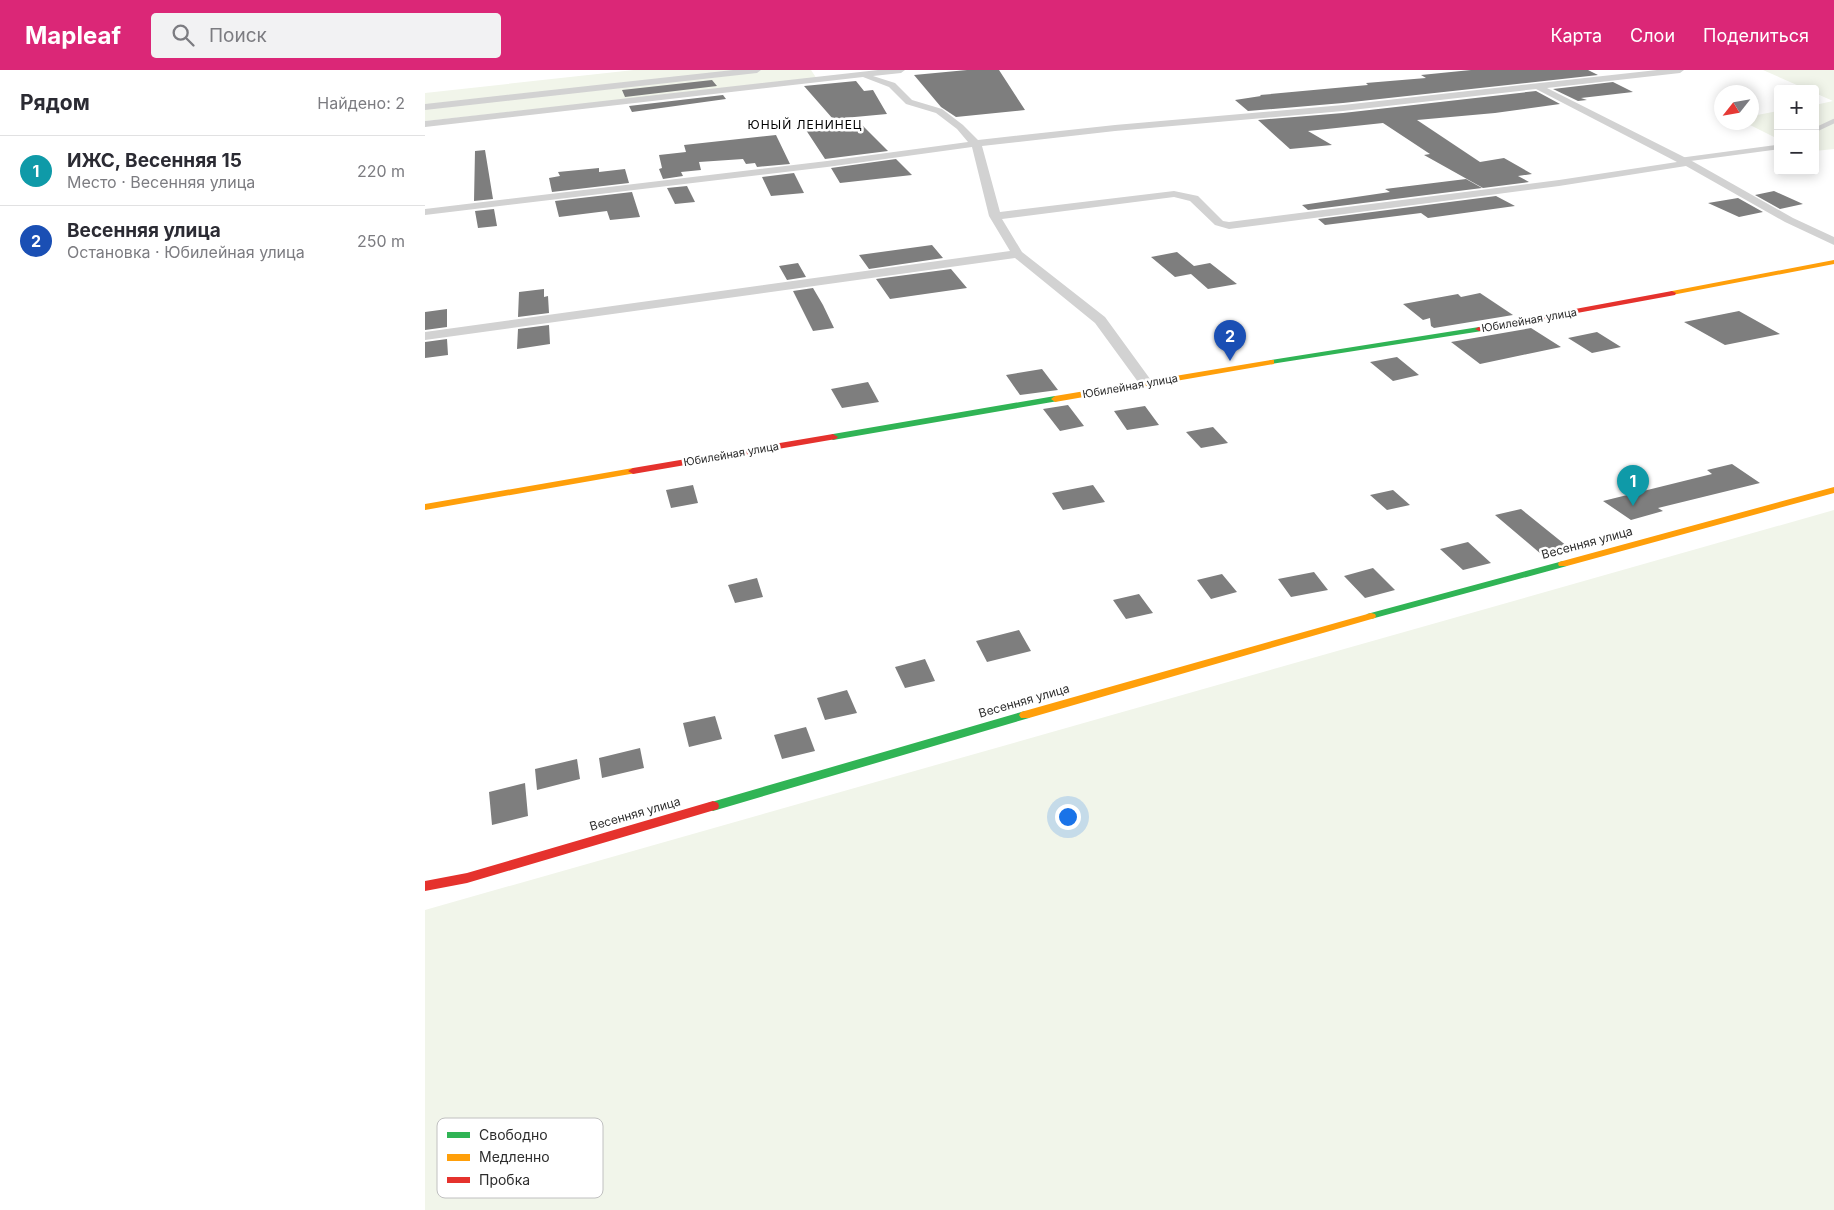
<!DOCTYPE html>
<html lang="ru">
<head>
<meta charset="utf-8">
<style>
	:root { --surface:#fff; --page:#f2f2f3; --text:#2b2b33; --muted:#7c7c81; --line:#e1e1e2; --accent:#db2777 }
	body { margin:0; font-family:Inter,sans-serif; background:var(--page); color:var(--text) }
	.controls { position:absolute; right:15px; top:15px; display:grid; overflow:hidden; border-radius:5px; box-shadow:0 2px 12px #0003 }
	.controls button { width:45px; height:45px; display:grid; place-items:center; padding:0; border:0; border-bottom:1px solid var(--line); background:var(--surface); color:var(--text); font:25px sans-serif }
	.compass { position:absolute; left:1289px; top:15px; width:45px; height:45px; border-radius:50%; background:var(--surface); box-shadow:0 2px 12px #0003; rotate:239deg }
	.you { position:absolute; left:642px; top:746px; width:18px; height:18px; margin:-12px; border:4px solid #fff; border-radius:50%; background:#1a73e8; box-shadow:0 0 0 8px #1a73e833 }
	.badge { display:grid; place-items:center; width:32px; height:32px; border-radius:50%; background:var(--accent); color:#fff; font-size:16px; font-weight:700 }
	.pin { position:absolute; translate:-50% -41px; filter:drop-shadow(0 1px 2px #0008) }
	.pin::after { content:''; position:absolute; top:26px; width:18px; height:15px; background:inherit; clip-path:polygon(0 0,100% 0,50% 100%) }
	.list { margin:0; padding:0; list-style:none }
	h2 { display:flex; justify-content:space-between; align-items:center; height:65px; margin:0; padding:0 20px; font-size:21px }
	h2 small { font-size:16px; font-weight:400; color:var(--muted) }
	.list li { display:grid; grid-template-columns:32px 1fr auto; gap:15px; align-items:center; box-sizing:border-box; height:70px; padding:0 20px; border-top:1px solid var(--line) }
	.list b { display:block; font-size:19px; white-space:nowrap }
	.list p { margin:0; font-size:16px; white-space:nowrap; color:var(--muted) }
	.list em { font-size:16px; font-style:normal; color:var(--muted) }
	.icon { flex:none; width:28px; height:28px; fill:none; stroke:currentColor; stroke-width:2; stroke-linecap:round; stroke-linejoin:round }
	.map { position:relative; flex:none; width:1409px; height:1140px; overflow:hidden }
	header { display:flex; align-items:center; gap:30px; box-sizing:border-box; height:70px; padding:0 25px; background:var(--accent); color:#fff }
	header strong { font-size:24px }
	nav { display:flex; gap:28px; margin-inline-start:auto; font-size:18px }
	.search { width:350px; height:45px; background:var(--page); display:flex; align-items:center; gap:12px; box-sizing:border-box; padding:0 18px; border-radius:5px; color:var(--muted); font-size:19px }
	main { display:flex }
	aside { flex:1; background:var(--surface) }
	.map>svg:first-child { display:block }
</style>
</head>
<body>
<header>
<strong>Mapleaf</strong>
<div class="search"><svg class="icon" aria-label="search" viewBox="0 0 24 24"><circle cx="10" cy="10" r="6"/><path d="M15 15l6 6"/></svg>Поиск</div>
<nav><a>Карта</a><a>Слои</a><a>Поделиться</a></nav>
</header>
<main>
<aside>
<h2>Рядом<small>Найдено: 2</small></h2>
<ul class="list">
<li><span class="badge" style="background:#0f9aa8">1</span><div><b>ИЖС, Весенняя 15</b><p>Место · Весенняя улица</p></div><em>220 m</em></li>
<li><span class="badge" style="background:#1a4fb4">2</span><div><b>Весенняя улица</b><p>Остановка · Юбилейная улица</p></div><em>250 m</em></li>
</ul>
</aside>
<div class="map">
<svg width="1409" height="1140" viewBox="0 0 1409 1140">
	<rect width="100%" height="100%" fill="#fff"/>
	<path fill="#f1f5ea" d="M 209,0 L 386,0 L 392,9 L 0,51 L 0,23 Z
		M 1338,0 L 1409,0 L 1409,79 L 1390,81 L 1390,35 L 1408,31 L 1390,23 L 1390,19 L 1381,19 Z
		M 1353,41 L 1353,69 L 1321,53 L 1326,52 L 1327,46 Z
		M 1409,440 L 1409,1140 L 0,1140 L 0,840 Z"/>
	<path fill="#7e7e7e" d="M 542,0 L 574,0 L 600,40 L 531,47 L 516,37 L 489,5 Z
		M 1046,0 L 1163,0 L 1173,5 L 918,33 L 823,41 L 810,30 L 836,26 L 835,25 L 943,15 L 941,13 L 1001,8 L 996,5 Z
		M 287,10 L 292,16 L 200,27 L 197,20 Z
		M 431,11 L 439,21 L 448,20 L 462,44 L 408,49 L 379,16 Z
		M 1188,12 L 1208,22 L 1156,28 L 1162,30 L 1153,31 L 1128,19 Z
		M 1111,21 L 1135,34 L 1070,43 L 992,50 L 1055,92 L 1079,88 L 1107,104 L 1093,106 L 1104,112 L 1058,118 L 999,85 L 1005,84 L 958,53 L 883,61 L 907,75 L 865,79 L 833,50 L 918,43 Z
		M 298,25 L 301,29 L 207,42 L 204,36 Z
		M 436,54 L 463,81 L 400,89 L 381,60 Z
		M 351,65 L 365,94 L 332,97 L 330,93 L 321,94 L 318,89 L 274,92 L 276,100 L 256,102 L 258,106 L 238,109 L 234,99 L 237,98 L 234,85 L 261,82 L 259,75 Z
		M 60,80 L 68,129 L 49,131 L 50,81 Z
		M 471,89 L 487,105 L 415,113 L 406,98 Z
		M 174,98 L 174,102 L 200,99 L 204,113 L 127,122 L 124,108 L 135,106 L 133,102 Z
		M 369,103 L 379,123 L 346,126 L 337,107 Z
		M 1041,109 L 1057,118 L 883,140 L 877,135 L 965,122 L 960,119 Z
		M 262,116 L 270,132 L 250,134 L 242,118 Z
		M 1349,121 L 1378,134 L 1355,139 L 1330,125 Z
		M 207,122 L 215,147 L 185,150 L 182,141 L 134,147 L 130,131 Z
		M 1071,126 L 1090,136 L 1003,148 L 996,143 L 900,155 L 893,149 Z
		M 1313,128 L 1338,142 L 1314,147 L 1283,133 Z
		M 69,139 L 72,156 L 53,158 L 50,141 Z
		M 507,175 L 518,188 L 444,199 L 434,185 Z
		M 752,182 L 769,196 L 785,193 L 812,214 L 783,219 L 766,204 L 750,207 L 726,187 Z
		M 373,193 L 381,207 L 362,210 L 354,196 Z
		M 526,199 L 542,218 L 465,229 L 451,209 Z
		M 388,218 L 398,235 L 409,258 L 388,261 L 368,221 Z
		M 119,219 L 119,227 L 123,226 L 124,243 L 93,247 L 94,222 Z
		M 1055,223 L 1088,245 L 1009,258 L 1006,256 L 1005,248 L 998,250 L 978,234 L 1033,224 L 1036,227 Z
		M 22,239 L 22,257 L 0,260 L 0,242 Z
		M 1314,241 L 1355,264 L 1300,275 L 1259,252 Z
		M 124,255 L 125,274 L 92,279 L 93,259 Z
		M 1106,258 L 1136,277 L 1055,294 L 1026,272 Z
		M 1172,262 L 1196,277 L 1167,283 L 1143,268 Z
		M 22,269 L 23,285 L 0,288 L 0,272 Z
		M 972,287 L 994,305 L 968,311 L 945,292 Z
		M 617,299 L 633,320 L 595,325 L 581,305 Z
		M 443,312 L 454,332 L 417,338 L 406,319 Z
		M 643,335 L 659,356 L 635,361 L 618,339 Z
		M 720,336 L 734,355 L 702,360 L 689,341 Z
		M 788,357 L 803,373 L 776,378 L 761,362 Z
		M 1307,394 L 1335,413 L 1233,438 L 1238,441 L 1206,450 L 1178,431 L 1287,404 L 1282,400 Z
		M 268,415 L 273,433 L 246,438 L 241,420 Z
		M 668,415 L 680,432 L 638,440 L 627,423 Z
		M 968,420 L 985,435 L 962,440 L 945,425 Z
		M 1096,439 L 1143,477 L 1116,484 L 1070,445 Z
		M 1043,472 L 1066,493 L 1038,500 L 1015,479 Z
		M 948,498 L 970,520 L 940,528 L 919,506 Z
		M 889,502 L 903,520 L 866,527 L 853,509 Z
		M 797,504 L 812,522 L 786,529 L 772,510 Z
		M 332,508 L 338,527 L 310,533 L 303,515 Z
		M 714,524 L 728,543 L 701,549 L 688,530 Z
		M 594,560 L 606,581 L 562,592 L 551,571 Z
		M 500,589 L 510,611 L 480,618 L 470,597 Z
		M 422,620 L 432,643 L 400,650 L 392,628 Z
		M 290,646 L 297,669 L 264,677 L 258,653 Z
		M 381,657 L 390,681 L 357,689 L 349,665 Z
		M 215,678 L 219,698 L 177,708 L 174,688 Z
		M 152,689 L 155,709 L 112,720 L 110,699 Z
		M 100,713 L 103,746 L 67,755 L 64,722 Z"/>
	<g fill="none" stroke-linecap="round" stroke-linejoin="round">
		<path stroke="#d2d2d2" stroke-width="4.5" d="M 1390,60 L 1409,51
			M 1256,90 L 1353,77"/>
		<path fill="#d2d2d2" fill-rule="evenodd" d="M 308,0 L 336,0 L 332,3 L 0,40 L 0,34 Z
			M 453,0 L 480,0 L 476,3 L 448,6 L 470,13 L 487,30 L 517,39 L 538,55 L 553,70 L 690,55 L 918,35 L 1232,0 L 1259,0 L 1255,3 L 1122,18 L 1267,91 L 1368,148 L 1409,167 L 1409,175 L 1360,152 L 1261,96 L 1134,116 L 804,159 L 790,155 L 765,131 L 749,127 L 577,149 L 597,182 L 680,247 L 728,313 L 726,316 L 716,316 L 670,253 L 590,188 L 0,270 L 0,262 L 585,181 L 564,146 L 547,77 L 402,97 L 0,145 L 0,139 L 402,91 L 543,72 L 532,59 L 511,43 L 481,34 L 464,17 L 438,7 L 0,57 L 0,51 ZM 1111,19 L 1252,92 L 1134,110 L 804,152 L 798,151 L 773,126 L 749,121 L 575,142 L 557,76 L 690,61 L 918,41 Z"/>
		<path fill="#30b455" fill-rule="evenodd" d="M 1054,257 L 1057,257 L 1057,261 L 846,294 L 842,292 L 846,290 Z
			M 630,326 L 633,327 L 633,331 L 408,370 L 403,367 L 408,364 Z
			M 1138,491 L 1142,492 L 1143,494 L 1142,496 L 946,549 L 941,546 L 942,544 Z
			M 600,641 L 604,642 L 606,645 L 604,648 L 288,741 L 283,739 L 282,736 L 283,733 Z"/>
		<path fill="#ff9f0a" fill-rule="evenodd" d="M 1409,190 L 1409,194 L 1247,225 L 1243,223 L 1247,221 Z
			M 846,290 L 849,290 L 849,294 L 630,332 L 626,329 L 630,326 Z
			M 208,398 L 213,401 L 211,403 L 0,440 L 0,434 Z
			M 1409,417 L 1409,423 L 1142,496 L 1134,496 L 1133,494 L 1134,492 Z
			M 946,543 L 950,544 L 951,546 L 950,548 L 604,648 L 596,648 L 594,645 L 596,642 Z"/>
		<path fill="#e5322d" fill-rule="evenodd" d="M 1247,221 L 1251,223 L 1250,225 L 1054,261 L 1050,259 L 1054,257 Z
			M 408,364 L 413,367 L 411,369 L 208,404 L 203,401 L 208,398 Z
			M 288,731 L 293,733 L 294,736 L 293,739 L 42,813 L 0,821 L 0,811 L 42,803 Z"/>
	</g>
	<g text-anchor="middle" stroke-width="5" stroke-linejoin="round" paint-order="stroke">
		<g font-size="11" fill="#2d2d2d" stroke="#fff">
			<text transform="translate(1104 250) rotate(-10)" y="4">Юбилейная улица</text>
			<text transform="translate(705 316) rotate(-10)" y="4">Юбилейная улица</text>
			<text transform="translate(306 384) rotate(-10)" y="4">Юбилейная улица</text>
		</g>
		<g font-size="12" letter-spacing="1" fill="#000" stroke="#fff">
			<text x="380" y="59">ЮНЫЙ ЛЕНИНЕЦ</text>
		</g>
		<g font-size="12" fill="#2d2d2d" stroke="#fff">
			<text transform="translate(1162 473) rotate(-15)" y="4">Весенняя улица</text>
			<text transform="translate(599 631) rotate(-16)" y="4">Весенняя улица</text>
			<text transform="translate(210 744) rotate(-16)" y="4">Весенняя улица</text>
		</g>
	</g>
	<rect x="12" y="1048" width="166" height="80" rx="8" fill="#fff" stroke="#c0c0c0" stroke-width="1"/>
	<rect x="22" y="1062" width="23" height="6" fill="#30b455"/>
	<rect x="22" y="1084" width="23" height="7" fill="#ff9f0a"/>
	<rect x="22" y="1107" width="23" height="6" fill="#e5322d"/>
	<g font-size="14" fill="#2d2d2d">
		<text x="54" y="1070">Свободно</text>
		<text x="54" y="1092">Медленно</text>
		<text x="54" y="1115">Пробка</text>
	</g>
</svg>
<div class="controls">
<button>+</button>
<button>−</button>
</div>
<svg class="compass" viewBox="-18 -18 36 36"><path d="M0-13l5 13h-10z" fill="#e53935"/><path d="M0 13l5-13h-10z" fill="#7c7c81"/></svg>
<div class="you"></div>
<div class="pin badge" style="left:1208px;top:436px;background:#0f9aa8">1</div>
<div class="pin badge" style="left:805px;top:291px;background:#1a4fb4">2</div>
</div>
</main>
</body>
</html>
